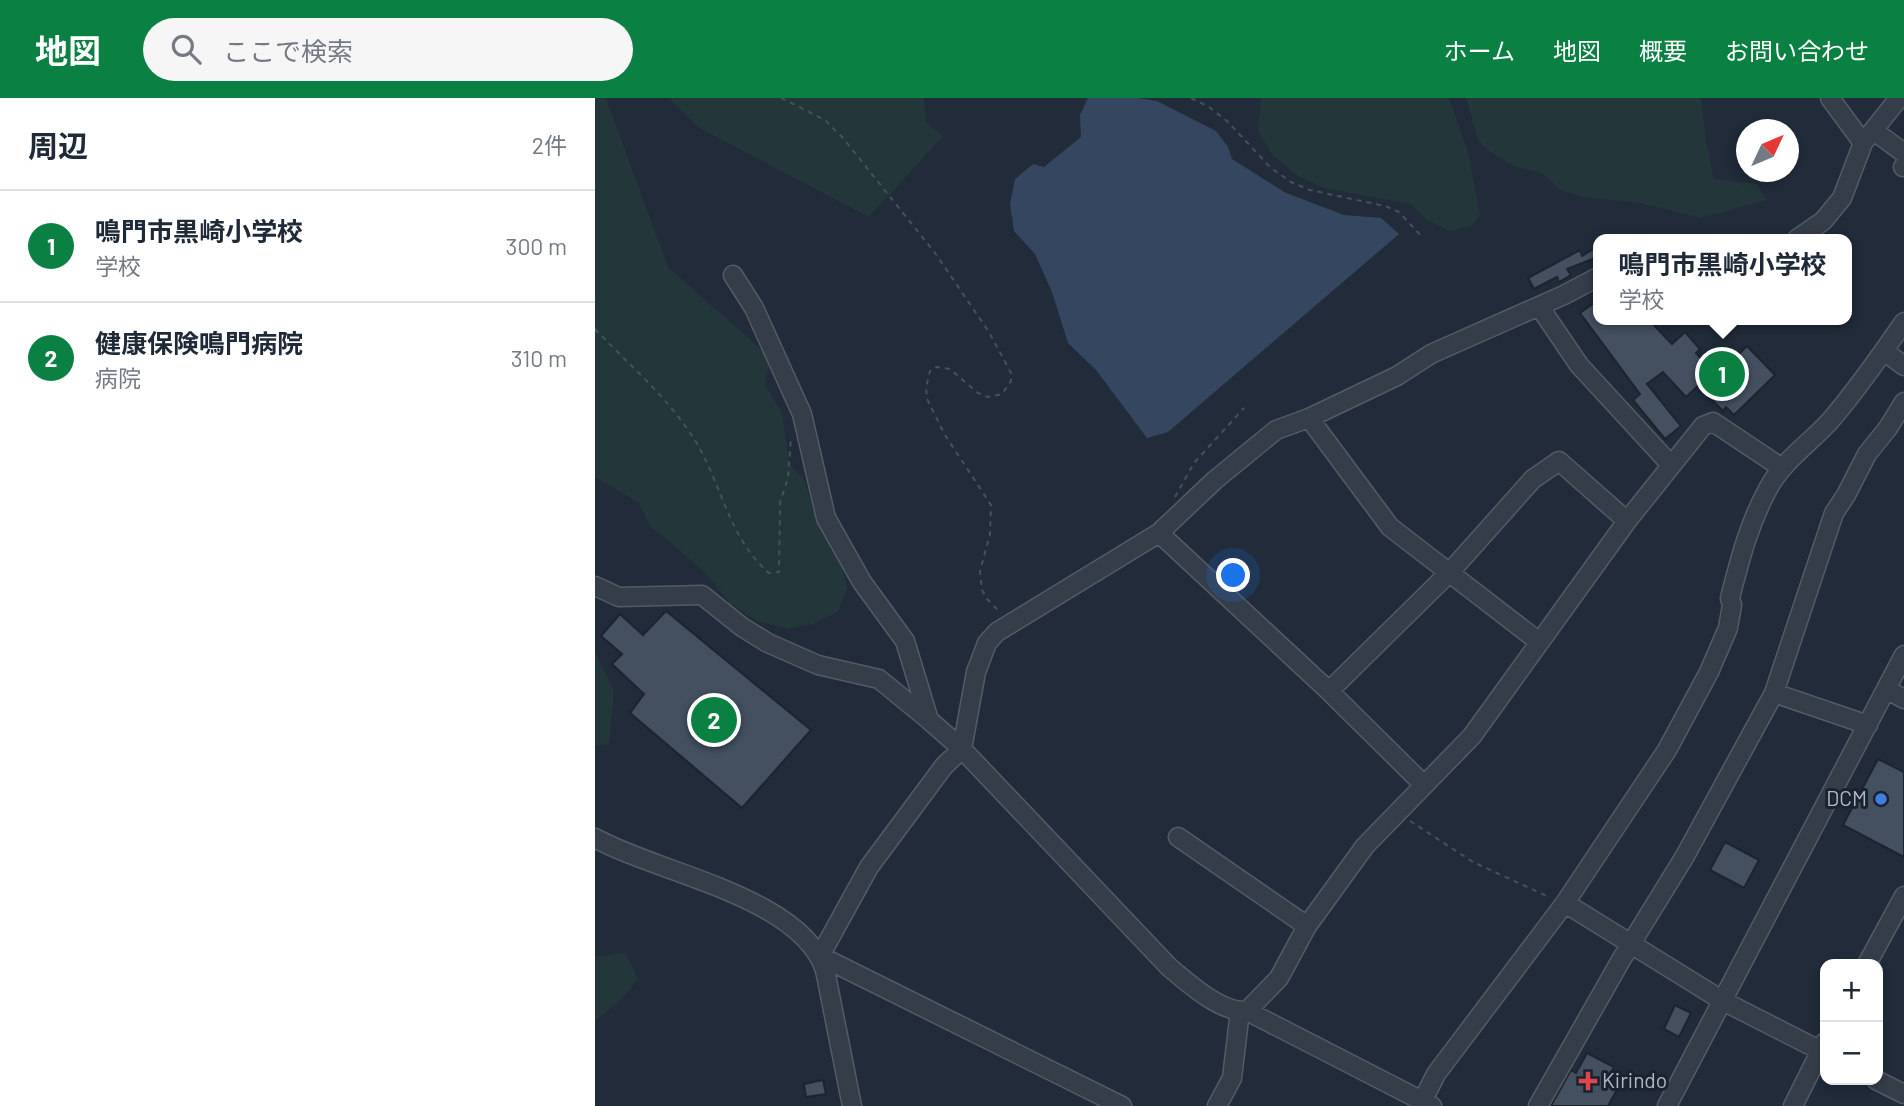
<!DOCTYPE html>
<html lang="ja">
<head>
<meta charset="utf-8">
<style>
	:root { --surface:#fff; --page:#f6f6f7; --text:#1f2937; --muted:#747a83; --line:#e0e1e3; --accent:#0b8043 }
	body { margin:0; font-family:Barlow,"Noto Sans JP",sans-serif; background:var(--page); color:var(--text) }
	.controls { position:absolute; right:21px; bottom:21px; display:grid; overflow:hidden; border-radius:14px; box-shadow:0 4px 10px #0003 }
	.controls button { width:63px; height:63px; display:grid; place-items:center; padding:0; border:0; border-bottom:2px solid var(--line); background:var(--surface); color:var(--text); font:35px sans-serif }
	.compass { position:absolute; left:1141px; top:21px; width:63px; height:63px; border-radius:50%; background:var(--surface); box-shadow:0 4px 10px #0003; rotate:46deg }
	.you { position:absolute; left:639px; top:478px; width:24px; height:24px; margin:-18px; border:5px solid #fff; border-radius:50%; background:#1a73e8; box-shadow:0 0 0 10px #1a73e833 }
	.badge { display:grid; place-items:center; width:46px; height:46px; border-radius:50%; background:var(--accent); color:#fff; font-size:23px; font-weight:700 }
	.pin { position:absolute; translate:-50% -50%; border:4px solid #fff; box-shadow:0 2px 7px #0006 }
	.popup { position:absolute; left:998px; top:136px; width:259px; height:91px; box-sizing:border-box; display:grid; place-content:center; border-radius:14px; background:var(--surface); filter:drop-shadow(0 2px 5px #0005); font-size:23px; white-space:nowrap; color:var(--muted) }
	.popup b { font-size:26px; color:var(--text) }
	.popup::after { content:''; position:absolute; left:50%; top:100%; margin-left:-14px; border:14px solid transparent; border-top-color:var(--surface) }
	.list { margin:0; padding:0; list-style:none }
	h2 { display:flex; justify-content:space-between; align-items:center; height:91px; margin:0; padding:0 28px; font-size:30px }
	h2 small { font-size:23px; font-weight:400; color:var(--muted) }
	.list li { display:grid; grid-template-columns:46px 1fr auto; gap:21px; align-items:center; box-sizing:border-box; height:112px; padding:0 28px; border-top:2px solid var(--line) }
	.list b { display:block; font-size:26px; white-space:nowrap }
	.list p { margin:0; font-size:23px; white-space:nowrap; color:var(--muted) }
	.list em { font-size:23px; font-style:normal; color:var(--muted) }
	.icon { flex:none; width:38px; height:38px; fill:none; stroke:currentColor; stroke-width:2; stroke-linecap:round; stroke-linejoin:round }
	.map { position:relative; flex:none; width:1309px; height:1008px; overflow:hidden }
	header { display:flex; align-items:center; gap:42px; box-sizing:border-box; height:98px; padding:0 35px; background:var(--accent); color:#fff }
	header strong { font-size:33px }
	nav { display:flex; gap:38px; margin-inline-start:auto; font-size:24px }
	.search { width:490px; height:63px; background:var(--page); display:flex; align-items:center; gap:18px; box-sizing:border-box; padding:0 24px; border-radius:38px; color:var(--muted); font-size:26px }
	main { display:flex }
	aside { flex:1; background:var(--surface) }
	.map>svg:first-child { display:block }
</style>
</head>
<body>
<header>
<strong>地図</strong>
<div class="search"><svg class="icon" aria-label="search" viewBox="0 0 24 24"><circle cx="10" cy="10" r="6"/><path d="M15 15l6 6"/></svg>ここで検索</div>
<nav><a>ホーム</a><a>地図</a><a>概要</a><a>お問い合わせ</a></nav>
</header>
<main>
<aside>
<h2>周辺<small>2件</small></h2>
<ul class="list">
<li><span class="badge">1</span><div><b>鳴門市黒崎小学校</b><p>学校</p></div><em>300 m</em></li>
<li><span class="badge">2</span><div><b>健康保険鳴門病院</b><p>病院</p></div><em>310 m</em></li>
</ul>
</aside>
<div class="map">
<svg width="1309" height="1008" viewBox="0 0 1309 1008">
	<rect width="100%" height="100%" fill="#212b39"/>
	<path fill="#23373a" d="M 0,0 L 11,0 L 73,169 L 176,260 L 169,286 L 187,314 L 194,366 L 209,381 L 221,421 L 238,437 L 246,463 L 252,490 L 243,514 L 218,526 L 193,531 L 162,523 L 135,505 L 115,480 L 81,449 L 56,429 L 44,405 L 0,379 Z
		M 73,0 L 329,0 L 331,24 L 348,38 L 274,119 L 104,30 Z
		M 666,0 L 854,0 L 873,54 L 885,117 L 876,128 L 855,133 L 832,122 L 816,106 L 729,90 L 703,78 L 678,58 L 663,33 Z
		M 871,0 L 1106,0 L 1111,43 L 1119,81 L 1162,86 L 1172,102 L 1106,120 L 1045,105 L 987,99 L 965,92 L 947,75 L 921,69 L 895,54 L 883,42 Z
		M 0,554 L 19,592 L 14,646 L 0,648 Z
		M 30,855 L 43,881 L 28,900 L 0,923 L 0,859 Z"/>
	<path fill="#354760" d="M 493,0 L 543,0 L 562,3 L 621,33 L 633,49 L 637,61 L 691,95 L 749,117 L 786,120 L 804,136 L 573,334 L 552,340 L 501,272 L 473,245 L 457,194 L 440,156 L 419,133 L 415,106 L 420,81 L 438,66 L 449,69 L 486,39 L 485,17 Z"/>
	<path fill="#445060" stroke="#1c2430" stroke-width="2" d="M 1003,148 L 1003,159 L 972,171 L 976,177 L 964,184 L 962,179 L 939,191 L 933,180 L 985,152 L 987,158 Z
		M 1003,202 L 1003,222 L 1054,222 L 1077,246 L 1090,234 L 1105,251 L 1101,255 L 1122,278 L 1152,248 L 1180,277 L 1139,317 L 1131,309 L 1128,313 L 1103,288 L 1091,299 L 1068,274 L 1052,286 L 1086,328 L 1070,341 L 1038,302 L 1045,296 L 985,215 Z
		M 71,513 L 216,632 L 147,710 L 35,615 L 49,596 L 17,566 L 27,556 L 6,538 L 25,516 L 48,537 Z
		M 1283,661 L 1309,674 L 1309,759 L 1248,727 Z
		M 1130,744 L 1164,762 L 1149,790 L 1115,772 Z
		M 1080,907 L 1096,915 L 1084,939 L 1069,931 Z
		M 992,955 L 1019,969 L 1013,980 L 1025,986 L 1013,1008 L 956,1008 L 976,972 L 981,975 Z
		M 228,982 L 231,996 L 211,999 L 209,986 Z"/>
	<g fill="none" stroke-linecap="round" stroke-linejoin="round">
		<defs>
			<path id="minor" d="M 1235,0 L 1268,45
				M 1279,33 L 1309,55
				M 1308,69 L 1309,68
				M 1202,141 L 1228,123 L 1247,100 L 1268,45 L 1304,0
				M 138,177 L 159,210 L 207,316 L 231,420 L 267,484 L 310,543 L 334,622 L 367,651 L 574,869 C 593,885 626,915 652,913 L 837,1008
				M 944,208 L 984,267 L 1075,366
				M 1289,253 L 1309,268
				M 714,320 L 795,429 L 943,543
				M 564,435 L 734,593 L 829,687
				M 0,488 L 24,499 L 107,497 L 147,529 L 173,545 L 223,567 L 284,581 L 334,622
				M 1291,591 L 1309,601
				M 734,593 L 855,474 L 938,381 L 964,363 L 1032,423
				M 1179,595 L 1273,627
				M 583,739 L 712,828
				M 0,740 C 62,775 205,798 230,872 L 257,1008
				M 970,805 L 1128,903 L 1230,955
				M 225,858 L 274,769 L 349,668 L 367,651 L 381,574 L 392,545 L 402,534 L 564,435 L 620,382 L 681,332 L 714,320 L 802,278 L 836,256 L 969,197 L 1003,179
				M 225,858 L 527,1008
				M 1272,866 L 1309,798
				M 652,913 L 684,880 L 712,828 L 770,748 L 877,638 L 1032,423 L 1108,328 L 1118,324 L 1187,370
				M 1281,982 L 1309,996
				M 622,1008 L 637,980 L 645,913
				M 825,1008 L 841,976 L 970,805 L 1072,652 L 1114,574 L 1133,530 L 1137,507 L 1135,500 C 1145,461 1154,425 1174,389 C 1188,363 1215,345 1235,323 C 1262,292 1286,257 1309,224
				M 943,1008 L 1026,862 L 1090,758 L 1179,595 L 1239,415 L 1251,397 L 1272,356 L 1293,330 L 1309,304
				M 1072,1008 L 1309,557
				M 1198,1008 L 1230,944"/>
		</defs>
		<use href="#minor" stroke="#525b67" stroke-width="21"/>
		<path stroke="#415457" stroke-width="2" stroke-dasharray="5 5" stroke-linecap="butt" d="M 186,0 L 230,22 L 248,40 L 340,155 L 394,234 L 416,275 L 416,283 L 407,296 L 393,299 L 383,295 L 355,271 L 341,269 L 335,273 L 331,290 L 332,301 L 350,337 L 396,407 L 395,436 L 385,473 L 387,492 L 392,501 L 406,515
			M 596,0 L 614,9 L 632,23 L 676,70 L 696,84 L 715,92 L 790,108 L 804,114 L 827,139
			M 0,231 C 35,268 74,300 101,344 C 127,387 134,441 174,475 L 184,474 L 185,405 L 193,380 L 196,339
			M 580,399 L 599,365 L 649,310
			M 815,723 L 878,764 L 954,799"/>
		<use href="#minor" stroke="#353d49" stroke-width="18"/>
	</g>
	<circle fill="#3f7fe0" stroke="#1a222e" stroke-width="2.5" cx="1286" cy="701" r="7"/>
	<path fill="#e0444e" stroke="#1a222e" stroke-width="2.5" d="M989.5 972.5h7v7h7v7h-7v7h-7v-7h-7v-7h7z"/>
	<g text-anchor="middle" stroke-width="6" stroke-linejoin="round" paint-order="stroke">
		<g font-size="21" fill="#afb8c5" stroke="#1a222e" text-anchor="end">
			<text x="1272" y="708">DCM</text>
			<text x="1007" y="990" text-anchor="start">Kirindo</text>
		</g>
	</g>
</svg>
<div class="controls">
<button>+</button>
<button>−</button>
</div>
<svg class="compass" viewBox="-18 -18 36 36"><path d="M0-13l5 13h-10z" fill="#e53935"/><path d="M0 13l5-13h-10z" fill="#747a83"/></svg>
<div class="you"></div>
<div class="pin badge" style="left:1127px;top:276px">1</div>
<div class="popup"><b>鳴門市黒崎小学校</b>学校</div>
<div class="pin badge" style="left:119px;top:622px">2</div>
</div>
</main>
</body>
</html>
